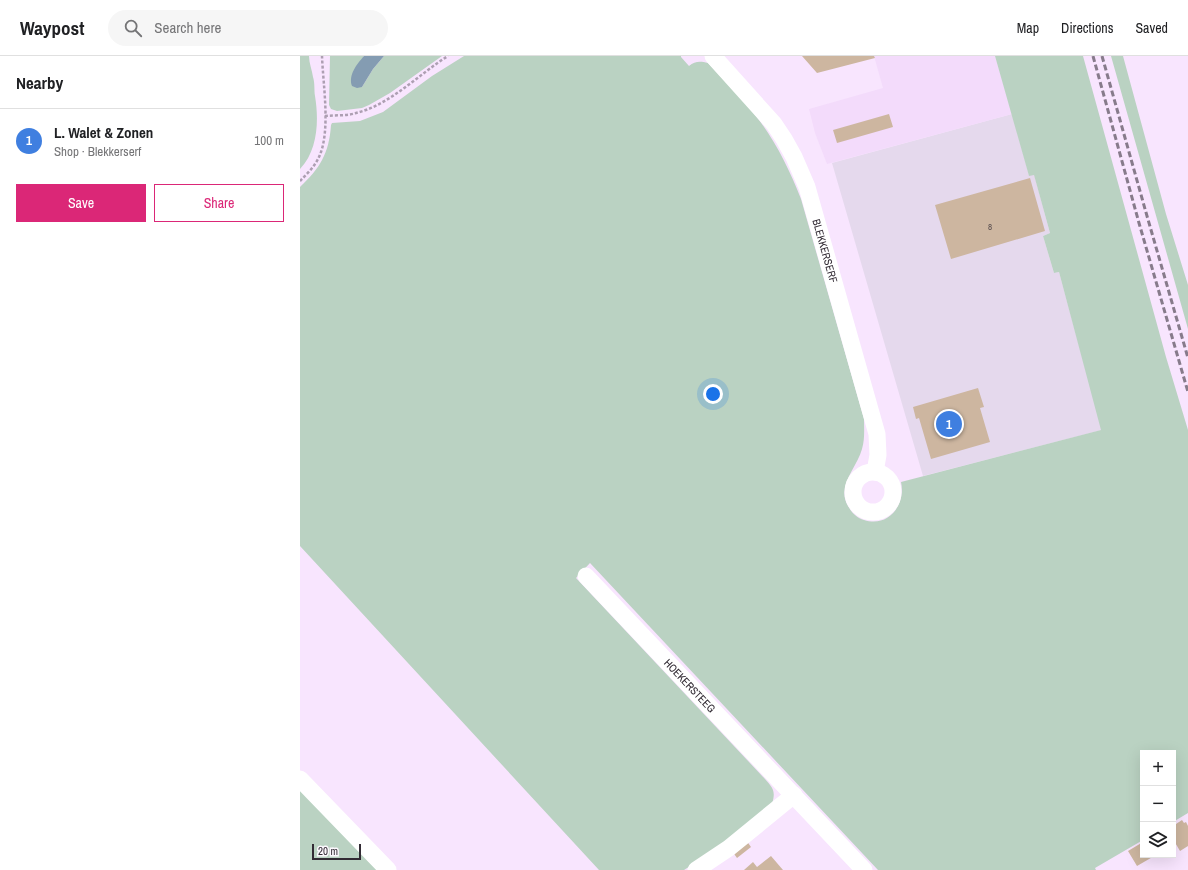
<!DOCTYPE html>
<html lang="en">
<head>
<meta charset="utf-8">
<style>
	:root { --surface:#fff; --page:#f6f6f6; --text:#202124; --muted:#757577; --line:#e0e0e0; --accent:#db2777 }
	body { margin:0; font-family:"Archivo Narrow",sans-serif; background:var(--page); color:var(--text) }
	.controls { position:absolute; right:12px; bottom:12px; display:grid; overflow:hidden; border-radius:0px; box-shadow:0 4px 16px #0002 }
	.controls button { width:36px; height:36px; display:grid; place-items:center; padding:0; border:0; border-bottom:1px solid var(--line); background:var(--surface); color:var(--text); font:20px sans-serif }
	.scale { position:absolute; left:12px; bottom:10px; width:49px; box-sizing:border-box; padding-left:4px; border:2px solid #322b34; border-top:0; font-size:11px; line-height:14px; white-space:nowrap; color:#322b34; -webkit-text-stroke:3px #fcf8fd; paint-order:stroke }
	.you { position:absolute; left:413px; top:338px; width:14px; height:14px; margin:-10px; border:3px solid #fff; border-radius:50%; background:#1a73e8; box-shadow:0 0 0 6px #1a73e833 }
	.badge { display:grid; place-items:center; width:26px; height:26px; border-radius:50%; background:var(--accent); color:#fff; font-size:13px; font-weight:700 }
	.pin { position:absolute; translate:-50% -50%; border:2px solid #fff; box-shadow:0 1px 4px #0006 }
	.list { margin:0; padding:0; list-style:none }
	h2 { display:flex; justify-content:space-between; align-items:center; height:52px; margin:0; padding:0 16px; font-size:17px }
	h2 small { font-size:13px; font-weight:400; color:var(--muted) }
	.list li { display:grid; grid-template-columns:26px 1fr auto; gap:12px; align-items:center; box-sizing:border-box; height:64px; padding:0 16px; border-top:1px solid var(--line) }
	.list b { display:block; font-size:15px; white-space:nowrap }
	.list p { margin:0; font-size:13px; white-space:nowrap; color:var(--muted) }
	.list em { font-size:13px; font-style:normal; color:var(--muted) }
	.actions { display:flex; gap:8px; padding:12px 16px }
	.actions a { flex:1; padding:9px 0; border:1px solid var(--accent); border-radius:0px; text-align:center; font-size:14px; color:var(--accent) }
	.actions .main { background:var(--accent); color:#fff }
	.icon { flex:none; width:22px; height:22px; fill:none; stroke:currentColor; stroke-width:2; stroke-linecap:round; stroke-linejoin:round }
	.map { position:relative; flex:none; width:888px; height:814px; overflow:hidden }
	header { display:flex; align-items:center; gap:24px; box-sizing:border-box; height:56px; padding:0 20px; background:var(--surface); border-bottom:1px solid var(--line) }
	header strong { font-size:19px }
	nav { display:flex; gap:22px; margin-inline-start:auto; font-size:14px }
	.search { width:280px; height:36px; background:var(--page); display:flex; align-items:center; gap:10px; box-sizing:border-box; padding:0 14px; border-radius:22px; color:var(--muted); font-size:15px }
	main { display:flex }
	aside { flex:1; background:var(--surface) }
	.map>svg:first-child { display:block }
</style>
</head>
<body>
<header>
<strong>Waypost</strong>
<div class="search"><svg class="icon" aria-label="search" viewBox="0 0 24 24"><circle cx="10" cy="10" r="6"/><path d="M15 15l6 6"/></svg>Search here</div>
<nav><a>Map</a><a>Directions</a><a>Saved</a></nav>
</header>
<main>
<aside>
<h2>Nearby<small></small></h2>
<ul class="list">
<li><span class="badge" style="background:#3f7fe0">1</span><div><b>L. Walet &amp; Zonen</b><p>Shop · Blekkerserf</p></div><em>100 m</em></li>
</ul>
<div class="actions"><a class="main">Save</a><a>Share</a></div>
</aside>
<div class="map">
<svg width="888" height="814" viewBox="0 0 888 814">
	<rect width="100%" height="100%" fill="#f8e5fe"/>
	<path fill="#e5d9ed" d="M 712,58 L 729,119 L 734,118 L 750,177 L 743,180 L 754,217 L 759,216 L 802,374 L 623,420 L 532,107 Z"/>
	<path fill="#f3dbfb" d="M 574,0 L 695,0 L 712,58 L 527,108 L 515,77 L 509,53 L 583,32 Z"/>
	<path fill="#bad2c2" d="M 0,0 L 9,0 C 9,7 12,14 13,21 C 15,27 14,34 15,40 C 19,64 18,94 0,113 Z
		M 30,0 L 64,0 L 62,3 L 62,31 L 73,13 L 84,0 L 142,0 L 90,37 L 69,49 L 62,52 L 37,55 L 31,53 L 29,49 Z
		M 164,0 L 381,0 L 381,1 L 389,10 C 395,5 400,5 408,7 C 425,26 444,44 459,64 C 477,88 490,115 501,143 L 564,363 C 564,373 565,383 562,393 C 557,412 536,430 548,450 C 552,457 557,462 564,464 C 589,472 606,448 601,426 L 801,374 L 759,216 L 754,217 L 743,180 L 750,177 L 734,119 L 729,120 L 695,0 L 783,0 L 866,301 L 888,374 L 888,757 L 873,766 L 873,697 L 843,697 L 843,784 L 795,812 L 796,814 L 578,814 L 290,507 L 276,522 L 465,723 C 473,732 476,735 472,748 L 430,784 L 384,814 L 299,814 L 0,490 L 0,131 C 20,112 29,98 31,69 L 32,67 L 60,65 L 83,56 L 132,20 Z
		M 811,0 L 823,0 L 866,158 L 888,229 L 888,273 Z
		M 0,734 L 77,814 L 0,814 Z"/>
	<path fill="#849cb2" d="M 64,0 L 84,0 L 73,13 L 62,31 L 57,32 L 52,30 C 48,19 57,8 64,0 Z"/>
	<path fill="#cdb6a0" d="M 502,0 L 574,0 L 575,2 L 517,17 Z
		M 589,58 L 593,71 L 537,87 L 533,74 Z
		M 730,122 L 745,175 L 651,203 L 635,149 Z
		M 678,332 L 684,351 L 680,352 L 690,386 L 631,403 L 619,362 L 616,363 L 613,351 Z
		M 882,764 L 884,767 L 886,766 L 888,770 L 888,790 L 880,795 L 873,783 L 873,770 Z
		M 446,784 L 451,791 L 437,802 L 432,795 Z
		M 843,786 L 843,799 L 856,799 L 837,810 L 828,795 Z
		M 471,800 L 483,814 L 444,814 L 453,806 L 457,811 Z"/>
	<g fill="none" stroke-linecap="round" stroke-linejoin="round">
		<path stroke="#ad9fb2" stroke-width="2.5" stroke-dasharray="3 2" stroke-linecap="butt" d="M 25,60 C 35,59 47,60 56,57 C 90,49 119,18 148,0
			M 0,125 C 7,118 15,110 19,101 C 31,75 23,29 22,0"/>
		<g stroke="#fff" stroke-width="17">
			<path id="s1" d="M 413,0 L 474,68 L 484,83 L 494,101 L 507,131 L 577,378 L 578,399 L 575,416"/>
			<circle cx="573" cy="436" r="20"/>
			<path id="s2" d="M 286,520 L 564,814"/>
			<path d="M 0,723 L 88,814"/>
			<path d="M 396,814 L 429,792 L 494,739"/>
		</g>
		<path stroke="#877b8b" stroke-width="3" stroke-dasharray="6 3" stroke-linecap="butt" d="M 793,0 L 839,167 L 888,336
			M 802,0 L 847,160 L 888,302"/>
	</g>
	<g text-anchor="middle" stroke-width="4" stroke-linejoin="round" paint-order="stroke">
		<g font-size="9" fill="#594e4f">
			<text x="690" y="174">8</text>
		</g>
		<g font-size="11" fill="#322b34" stroke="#fcf8fd">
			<text dy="4" stroke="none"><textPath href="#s1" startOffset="229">BLEKKERSERF</textPath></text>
			<text dy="4" stroke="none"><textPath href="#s2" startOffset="151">HOEKERSTEEG</textPath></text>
		</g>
	</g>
</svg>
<div class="controls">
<button>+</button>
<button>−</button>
<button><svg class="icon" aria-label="layers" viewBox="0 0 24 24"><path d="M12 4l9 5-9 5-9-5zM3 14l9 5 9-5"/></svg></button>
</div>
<div class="scale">20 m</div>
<div class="you"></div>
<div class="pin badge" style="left:649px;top:368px;background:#3f7fe0">1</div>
</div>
</main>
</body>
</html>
